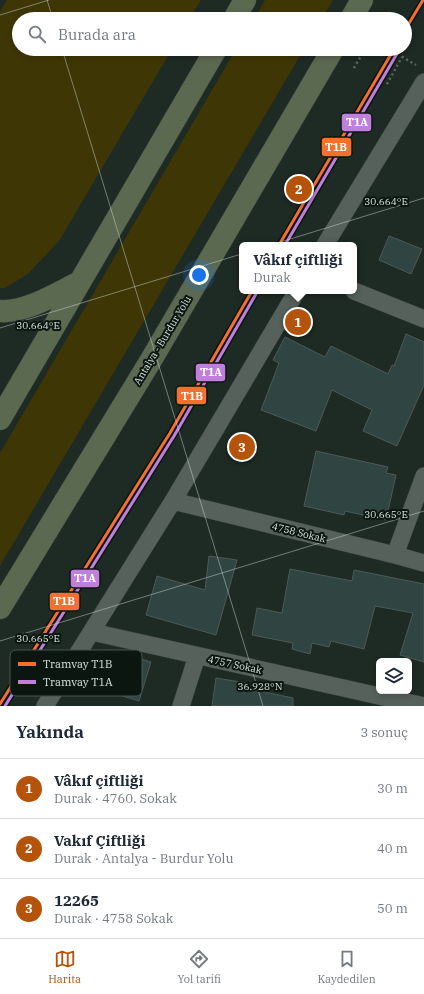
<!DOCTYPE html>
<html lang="tr">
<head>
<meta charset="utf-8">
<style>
	:root { --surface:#fff; --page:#f2f2f3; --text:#1f2937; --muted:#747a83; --line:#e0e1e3; --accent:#b45309 }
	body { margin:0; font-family:"IBM Plex Serif",serif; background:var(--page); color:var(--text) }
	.controls { position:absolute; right:12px; bottom:12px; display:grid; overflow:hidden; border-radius:6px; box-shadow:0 2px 6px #0003 }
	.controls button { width:36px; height:36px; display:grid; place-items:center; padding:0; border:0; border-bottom:1px solid var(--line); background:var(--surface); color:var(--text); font:20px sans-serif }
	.you { position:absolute; left:199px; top:275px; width:14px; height:14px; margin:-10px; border:3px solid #fff; border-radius:50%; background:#1a73e8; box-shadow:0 0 0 6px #1a73e833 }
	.badge { display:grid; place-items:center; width:26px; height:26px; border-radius:50%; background:var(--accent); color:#fff; font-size:13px; font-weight:700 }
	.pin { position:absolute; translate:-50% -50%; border:2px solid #fff; box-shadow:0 1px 4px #0006 }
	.popup { position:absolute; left:239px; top:242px; width:118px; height:52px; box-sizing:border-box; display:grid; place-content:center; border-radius:6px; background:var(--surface); filter:drop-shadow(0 1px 3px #0005); font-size:13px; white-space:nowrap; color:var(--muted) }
	.popup b { font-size:15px; color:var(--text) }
	.popup::after { content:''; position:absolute; left:50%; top:100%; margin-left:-8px; border:8px solid transparent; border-top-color:var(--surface) }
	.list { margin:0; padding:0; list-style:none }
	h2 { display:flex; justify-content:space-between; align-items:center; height:52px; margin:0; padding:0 16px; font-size:17px }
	h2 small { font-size:13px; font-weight:400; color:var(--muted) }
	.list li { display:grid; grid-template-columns:26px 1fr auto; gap:12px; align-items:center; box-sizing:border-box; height:60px; padding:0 16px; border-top:1px solid var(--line) }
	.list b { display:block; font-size:15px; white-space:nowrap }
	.list p { margin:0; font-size:13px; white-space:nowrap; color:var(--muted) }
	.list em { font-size:13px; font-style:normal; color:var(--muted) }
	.icon { flex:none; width:22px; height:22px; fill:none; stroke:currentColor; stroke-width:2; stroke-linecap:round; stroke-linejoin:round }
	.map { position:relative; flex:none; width:424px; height:706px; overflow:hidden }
	.search { position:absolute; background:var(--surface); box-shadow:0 2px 6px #0003; left:12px; right:12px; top:12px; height:44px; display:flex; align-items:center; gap:10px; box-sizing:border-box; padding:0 14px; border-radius:22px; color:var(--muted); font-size:15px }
	.sheet { height:232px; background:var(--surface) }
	nav { display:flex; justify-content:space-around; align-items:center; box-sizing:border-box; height:56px; border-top:1px solid var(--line); background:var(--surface); font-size:11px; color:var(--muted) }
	nav a { display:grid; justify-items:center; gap:2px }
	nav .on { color:var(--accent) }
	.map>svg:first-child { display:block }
</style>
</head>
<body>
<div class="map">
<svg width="424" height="706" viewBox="0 0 424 706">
	<rect width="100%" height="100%" fill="#1e2a24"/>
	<path fill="#3f3606" d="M 7,0 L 201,0 L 189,19 L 19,19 L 19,49 L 172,49 L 59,241 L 28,274 L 5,288 L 0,288 L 0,11 Z
		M 265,0 L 333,0 L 322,19 L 254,19 Z
		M 236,49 L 304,49 L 0,566 L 0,453 Z"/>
	<path fill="#304542" stroke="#4d5956" d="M 389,236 L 422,249 L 411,274 L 379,260 Z
		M 406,334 L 424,342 L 424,385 L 397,446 L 363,431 L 372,410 L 332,390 L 316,431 L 261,410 L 279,363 L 273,360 L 285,337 L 325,357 L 331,346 L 388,374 L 392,365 L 394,366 Z
		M 316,451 L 388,467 L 386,473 L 396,475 L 386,520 L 345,511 L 344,515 L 304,506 Z
		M 209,556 L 237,560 L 216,635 L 146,615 L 157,576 L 205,590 Z
		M 290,569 L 352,581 L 354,570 L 424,584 L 424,662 L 400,655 L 413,613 L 375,606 L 364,649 L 331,641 L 329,647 L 312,643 L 310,654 L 292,649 L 293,643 L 252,635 L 257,608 L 282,613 Z
		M 111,650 L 151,662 L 139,701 L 96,688 L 102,666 L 106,667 Z
		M 216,678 L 247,683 L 246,688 L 293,698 L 293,706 L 212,706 Z"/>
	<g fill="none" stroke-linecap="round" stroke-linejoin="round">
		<defs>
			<path id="street" d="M 325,245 L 424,82
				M 354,291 L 424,319
				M 173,501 L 395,555 L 424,563
				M 395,555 L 424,476
				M 92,632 L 424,706
				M 45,706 L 173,501 L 297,291
				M 181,706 L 197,656"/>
			<path id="highway" d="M 234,19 L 245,0
				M 351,19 L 362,0
				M 0,311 C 26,313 57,293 80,282
				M 0,419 L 216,49
				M 0,608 L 151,360 L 333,49"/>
		</defs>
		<use href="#street" stroke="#39443f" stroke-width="18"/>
		<use href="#highway" stroke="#39443f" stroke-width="23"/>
		<path stroke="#5f6863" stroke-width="2.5" stroke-dasharray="2 3" stroke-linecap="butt" d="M 389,49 L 416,65
			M 354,68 L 365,49
			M 387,84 L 402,57"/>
		<use href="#street" stroke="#57615b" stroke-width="17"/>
		<use href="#highway" stroke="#5c6951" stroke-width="22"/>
		<defs>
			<path id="tram-1" d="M 405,30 L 423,0
				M 279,245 L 394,49
				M 0,704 L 170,433 L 252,291"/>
			<path id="tram-2" d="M 285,245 L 398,52
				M 5,706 L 174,436 L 256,294"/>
		</defs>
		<use href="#tram-1" stroke="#0b1610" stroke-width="6"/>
		<use href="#tram-2" stroke="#0b1610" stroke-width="6"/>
		<use href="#tram-1" stroke="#f46f30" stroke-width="3"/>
		<use href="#tram-2" stroke="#c07fdc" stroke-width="3"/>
	</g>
	<path fill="none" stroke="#d7e5dd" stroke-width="1" stroke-opacity="0.45" d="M 47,0 L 53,19M 0,15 L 49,0M 62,49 L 263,706M 0,328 L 424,198M 0,641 L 424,511"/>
	<g text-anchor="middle" stroke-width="4" stroke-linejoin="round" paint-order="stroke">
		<g font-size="10" fill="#d7e5dd" stroke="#0b1610">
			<text transform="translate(162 340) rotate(-59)" y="4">Antalya - Burdur Yolu</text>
			<text transform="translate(299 532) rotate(14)" y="4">4758 Sokak</text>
			<text transform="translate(235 664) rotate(12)" y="4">4757 Sokak</text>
		</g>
	</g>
	<rect x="10" y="650" width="132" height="46" rx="6" fill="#0b1610" stroke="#48544e" stroke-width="1"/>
	<rect x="18" y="662" width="18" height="4" fill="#f46f30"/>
	<rect x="18" y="680" width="18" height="4" fill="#c07fdc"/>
	<g font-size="11" fill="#d7e5dd">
		<text x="43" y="668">Tramvay T1B</text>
		<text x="43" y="686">Tramvay T1A</text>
	</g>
	<g font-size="10" text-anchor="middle" fill="#d7e5dd" stroke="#0b1610" stroke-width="4" stroke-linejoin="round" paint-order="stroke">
		<text x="386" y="205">30.664°E</text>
		<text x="38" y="329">30.664°E</text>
		<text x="386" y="518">30.665°E</text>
		<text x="38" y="642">30.665°E</text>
		<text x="260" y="690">36.928°N</text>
	</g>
	<g stroke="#0b1610" stroke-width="1.5">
		<rect x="341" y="113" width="31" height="19" rx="4" fill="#c07fdc"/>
		<rect x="321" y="137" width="31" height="20" rx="4" fill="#f46f30"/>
		<rect x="195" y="363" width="31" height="19" rx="4" fill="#c07fdc"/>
		<rect x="176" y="386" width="31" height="19" rx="4" fill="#f46f30"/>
		<rect x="70" y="569" width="30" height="19" rx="4" fill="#c07fdc"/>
		<rect x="49" y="592" width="31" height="19" rx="4" fill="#f46f30"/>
	</g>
	<g font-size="11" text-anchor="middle" font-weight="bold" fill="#fff">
		<text x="357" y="126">T1A</text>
		<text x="336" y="151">T1B</text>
		<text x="211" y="376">T1A</text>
		<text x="192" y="400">T1B</text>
		<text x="85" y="582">T1A</text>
		<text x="64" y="605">T1B</text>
	</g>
</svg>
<div class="controls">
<button><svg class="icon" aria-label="layers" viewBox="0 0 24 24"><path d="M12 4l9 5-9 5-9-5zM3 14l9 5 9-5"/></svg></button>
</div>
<div class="you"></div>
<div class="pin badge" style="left:298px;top:322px">1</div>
<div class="popup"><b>Vâkıf çiftliği</b>Durak</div>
<div class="pin badge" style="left:299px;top:189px">2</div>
<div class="pin badge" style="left:242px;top:447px">3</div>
<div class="search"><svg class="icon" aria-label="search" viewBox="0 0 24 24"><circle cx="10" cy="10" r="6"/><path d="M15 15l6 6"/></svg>Burada ara</div>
</div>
<section class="sheet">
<h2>Yakında<small>3 sonuç</small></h2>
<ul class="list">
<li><span class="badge">1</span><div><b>Vâkıf çiftliği</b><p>Durak · 4760. Sokak</p></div><em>30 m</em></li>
<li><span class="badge">2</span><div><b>Vakıf Çiftliği</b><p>Durak · Antalya - Burdur Yolu</p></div><em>40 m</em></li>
<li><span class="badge">3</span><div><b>12265</b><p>Durak · 4758 Sokak</p></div><em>50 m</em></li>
</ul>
</section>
<nav>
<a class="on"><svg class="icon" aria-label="map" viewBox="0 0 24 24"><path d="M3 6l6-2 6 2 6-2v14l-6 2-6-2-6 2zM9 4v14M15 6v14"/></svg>Harita</a>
<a><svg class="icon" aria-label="directions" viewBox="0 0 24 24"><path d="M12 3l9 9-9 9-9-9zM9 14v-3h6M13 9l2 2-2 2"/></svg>Yol tarifi</a>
<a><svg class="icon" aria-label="saved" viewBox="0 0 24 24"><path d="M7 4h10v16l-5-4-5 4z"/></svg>Kaydedilen</a>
</nav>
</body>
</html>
